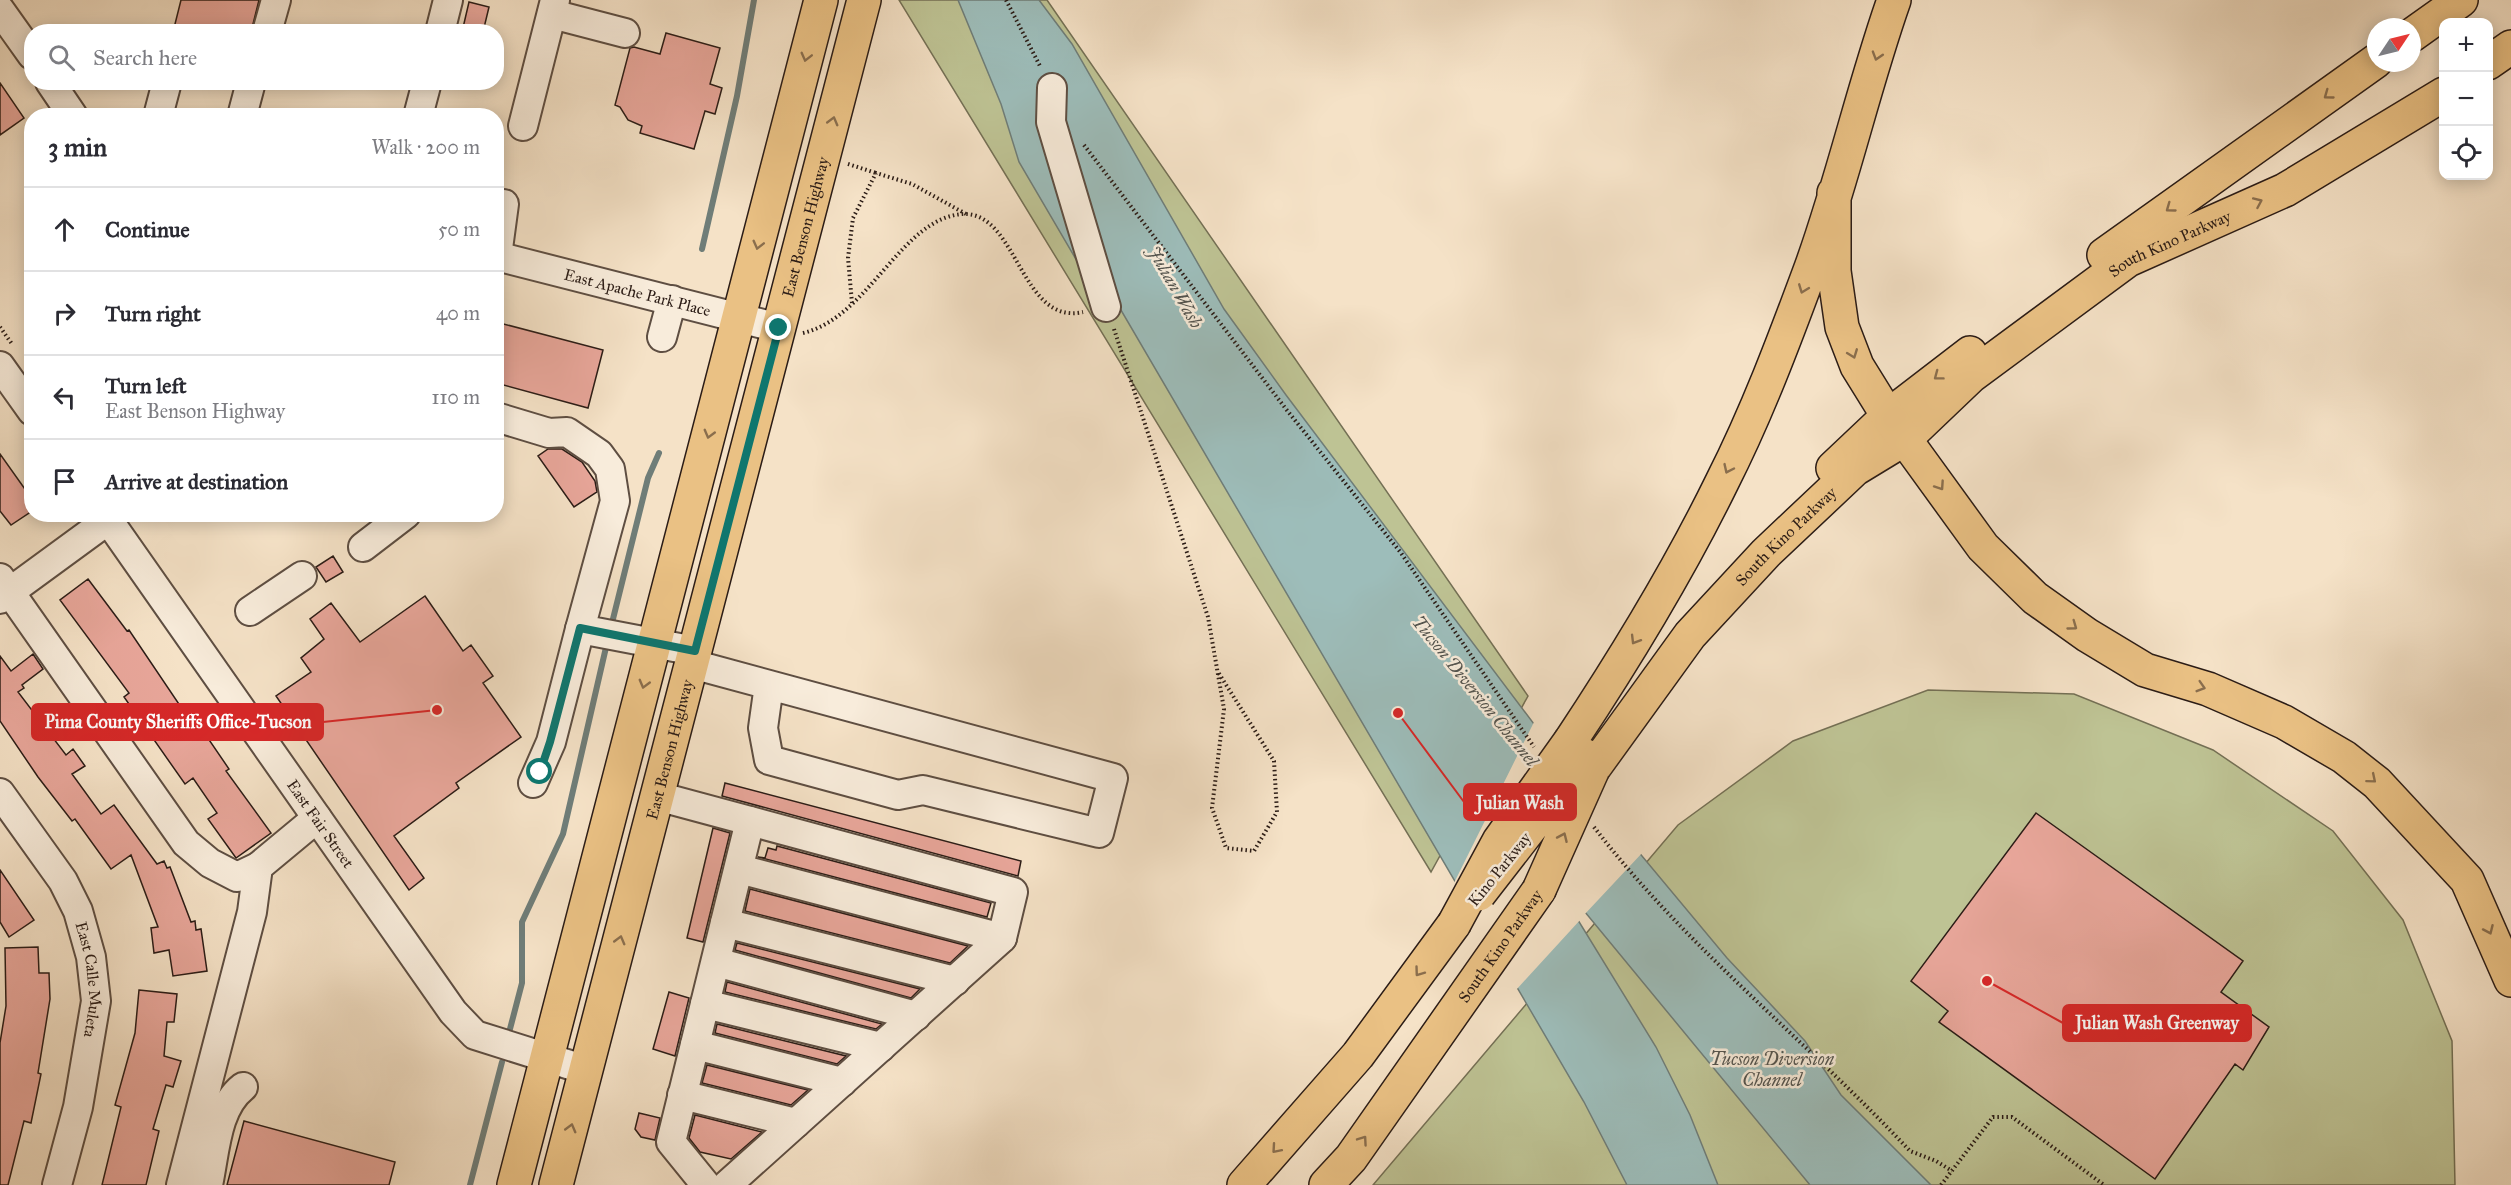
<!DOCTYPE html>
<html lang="en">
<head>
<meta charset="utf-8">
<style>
	:root { --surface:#fff; --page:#f2f2f3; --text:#2b2b33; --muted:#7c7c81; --line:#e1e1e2 }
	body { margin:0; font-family:"IM FELL Great Primer",serif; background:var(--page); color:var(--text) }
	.controls { position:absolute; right:18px; top:18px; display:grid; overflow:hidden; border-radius:12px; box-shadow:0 3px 15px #0003 }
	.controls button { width:54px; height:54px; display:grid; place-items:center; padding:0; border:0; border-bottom:2px solid var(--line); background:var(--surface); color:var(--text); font:30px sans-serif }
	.compass { position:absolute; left:2367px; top:18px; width:54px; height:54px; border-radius:50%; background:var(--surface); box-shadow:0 3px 15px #0003; rotate:55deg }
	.stop { position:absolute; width:18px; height:18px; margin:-14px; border:4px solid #0f766e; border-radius:50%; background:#fff }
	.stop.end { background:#0f766e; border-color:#fff; box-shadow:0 2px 6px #0008 }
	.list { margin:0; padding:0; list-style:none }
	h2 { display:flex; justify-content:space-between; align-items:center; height:78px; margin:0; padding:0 24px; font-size:26px }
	h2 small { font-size:20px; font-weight:400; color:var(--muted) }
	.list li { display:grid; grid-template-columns:39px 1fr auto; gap:18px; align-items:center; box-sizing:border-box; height:84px; padding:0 24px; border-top:2px solid var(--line) }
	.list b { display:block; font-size:22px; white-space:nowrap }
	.list p { margin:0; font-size:20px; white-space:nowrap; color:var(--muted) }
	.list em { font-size:20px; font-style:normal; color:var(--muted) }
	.icon { flex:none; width:33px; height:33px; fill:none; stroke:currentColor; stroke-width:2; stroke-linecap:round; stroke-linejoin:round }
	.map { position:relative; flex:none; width:2511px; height:1185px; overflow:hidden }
	.search { position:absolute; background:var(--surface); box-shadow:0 3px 15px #0003; left:24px; top:24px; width:480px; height:66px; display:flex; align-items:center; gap:15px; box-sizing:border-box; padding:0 21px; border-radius:24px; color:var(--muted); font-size:22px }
	.panel { position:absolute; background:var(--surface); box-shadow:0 3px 15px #0003; left:24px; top:108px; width:480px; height:414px; border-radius:24px }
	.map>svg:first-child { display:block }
</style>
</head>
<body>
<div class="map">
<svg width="2511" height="1185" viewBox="0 0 2511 1185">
	<rect width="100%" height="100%" fill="#f5e2c7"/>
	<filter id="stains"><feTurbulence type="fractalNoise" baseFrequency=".00333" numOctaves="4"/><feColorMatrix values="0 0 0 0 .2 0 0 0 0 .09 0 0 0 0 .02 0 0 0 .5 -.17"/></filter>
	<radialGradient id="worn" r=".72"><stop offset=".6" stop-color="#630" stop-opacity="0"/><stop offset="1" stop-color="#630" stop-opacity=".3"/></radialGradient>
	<path fill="#bec394" stroke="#747055" stroke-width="1.5" d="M 899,0 L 1047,0 L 1528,696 L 1431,872 Z
		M 1928,690 L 2074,694 L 2213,750 L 2333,831 L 2403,920 L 2452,1041 L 2455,1185 L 1373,1185 L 1678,825 L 1793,741 Z"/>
	<path fill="#9dbdba" stroke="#6f7d78" stroke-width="1.5" d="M 958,0 L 1039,0 L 1072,44 L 1224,309 L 1286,395 L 1552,748 L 1727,958 L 1805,1041 L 1841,1095 L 1931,1185 L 1810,1185 L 1538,855 L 1656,1047 L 1690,1115 L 1718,1185 L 1627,1185 L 1584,1102 L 1111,293 L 1094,290 L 1019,162 L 1001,104 Z"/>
	<path fill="#f5e2c7" d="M 1535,720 L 1643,852 L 1584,915 L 1560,885 L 1581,919 L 1516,990 L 1454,883 Z"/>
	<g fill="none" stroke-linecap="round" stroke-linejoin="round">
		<path stroke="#6f7d78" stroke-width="6" d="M 702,249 L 737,96 L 754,0
			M 611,627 L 648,478 L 659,453
			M 510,1029 L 522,983 L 522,922 L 563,834 L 607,643
			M 470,1185 L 502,1062"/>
	</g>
	<path fill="#e8a69a" stroke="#2b1c16" stroke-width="1.5" d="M 181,0 L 259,0 L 251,32 L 173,32 Z
		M 469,2 L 489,7 L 483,32 L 462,32 Z
		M 666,33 L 720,48 L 710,84 L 722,88 L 715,114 L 705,111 L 694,149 L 640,133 L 642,126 L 628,120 L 620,107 L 615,105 L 630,48 L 634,47 L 660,54 Z
		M 0,83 L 24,118 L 0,135 Z
		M 496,322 L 603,350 L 588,408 L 496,383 Z
		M 548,449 L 562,449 L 582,462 L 595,481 L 597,492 L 574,507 L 538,456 Z
		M 0,454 L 32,499 L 32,511 L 11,525 L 0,511 Z
		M 333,556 L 343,572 L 326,582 L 316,567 Z
		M 88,579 L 127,631 L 129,630 L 195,728 L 199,725 L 229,769 L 226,771 L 271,833 L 236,858 L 208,819 L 217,813 L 193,778 L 185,784 L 124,697 L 129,693 L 60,600 Z
		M 425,596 L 463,651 L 471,645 L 493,676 L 483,683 L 521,737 L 456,783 L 459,788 L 394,836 L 424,878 L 409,890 L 276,696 L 311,672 L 301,658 L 324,639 L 310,619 L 331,603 L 360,642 Z
		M 33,654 L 43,669 L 22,685 L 24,688 L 18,692 L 66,755 L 73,749 L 85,766 L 72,774 L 101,814 L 114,805 L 157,864 L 164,861 L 167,868 L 170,867 L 191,922 L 195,921 L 196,930 L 201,929 L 207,971 L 173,976 L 169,950 L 154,953 L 151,928 L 158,927 L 131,855 L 111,869 L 75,819 L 72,821 L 38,777 L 0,721 L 0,656 L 11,671 Z
		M 725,783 L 1021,861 L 1018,876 L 722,796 Z
		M 2036,813 L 2243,961 L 2221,992 L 2269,1027 L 2243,1070 L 2235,1064 L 2155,1179 L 1939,1022 L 1948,1011 L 1911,981 Z
		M 713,828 L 730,833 L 703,942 L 687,938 Z
		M 777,846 L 991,903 L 987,917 L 758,857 L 765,858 L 768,848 L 776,850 Z
		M 0,870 L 34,920 L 9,937 L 0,922 Z
		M 750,889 L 968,946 L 950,963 L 745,911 Z
		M 737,943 L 920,989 L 911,998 L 735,950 Z
		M 38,947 L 39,973 L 49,973 L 50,999 L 38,1073 L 41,1074 L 31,1123 L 24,1121 L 8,1185 L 0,1185 L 0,1043 L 6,1006 L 5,948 Z
		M 727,982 L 882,1024 L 876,1029 L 725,992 Z
		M 139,990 L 177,994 L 174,1022 L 167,1022 L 164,1056 L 181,1061 L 173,1087 L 166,1085 L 153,1129 L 159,1131 L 146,1185 L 102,1185 L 121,1107 L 115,1105 L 135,1033 Z
		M 669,992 L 689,998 L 675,1056 L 653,1049 Z
		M 717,1024 L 846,1056 L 837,1064 L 715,1033 Z
		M 707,1065 L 808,1090 L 791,1105 L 702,1083 Z
		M 639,1113 L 660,1118 L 655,1140 L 641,1137 L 635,1129 Z
		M 695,1115 L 762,1132 L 731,1159 L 700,1152 L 689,1138 Z
		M 244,1121 L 395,1162 L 389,1185 L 227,1185 Z"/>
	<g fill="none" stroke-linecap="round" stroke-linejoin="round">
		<defs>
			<g id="minor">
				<path d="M 0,10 L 32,55"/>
				<path d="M 552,14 L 625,33"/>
				<path d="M 267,32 L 276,0"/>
				<path d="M 440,32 L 448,0"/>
				<path d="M 50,82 L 73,116"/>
				<path d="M 1052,88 L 1051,122 L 1106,307"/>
				<path d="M 158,116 L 167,82"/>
				<path d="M 242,116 L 251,82"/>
				<path d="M 418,116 L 427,82"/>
				<path d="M 523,126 L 555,0"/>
				<path id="s1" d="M 496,256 L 779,328"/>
				<path d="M 497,256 L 504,204"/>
				<path d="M 662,337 L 672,300"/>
				<path d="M 0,366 L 32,411"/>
				<path d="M 496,417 L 549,433 L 567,432 L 599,454 L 610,469 L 615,501 L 580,629 L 695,651"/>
				<path id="s2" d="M 104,514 L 453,1012 L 475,1035 L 586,1070"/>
				<path d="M 363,547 L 406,514"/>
				<path d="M 0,578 L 186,843 L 210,863 L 237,877 L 258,867"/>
				<path d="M 0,599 L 108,520"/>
				<path d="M 250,611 L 302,576"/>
				<path d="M 692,664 L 1113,778 L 1099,833 L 923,790 L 898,795 L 769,760 L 763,728 L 769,685"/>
				<path d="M 533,783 L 551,742 L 580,629"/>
				<path id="s3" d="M 0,793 L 63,881 L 78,911 L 91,957 L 96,1001 L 78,1107 L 57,1185"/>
				<path d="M 657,796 L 1013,892 L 1002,938 L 727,1185"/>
				<path d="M 739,869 L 1002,938"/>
				<path d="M 725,923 L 955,981"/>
				<path d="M 716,962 L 916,1016"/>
				<path d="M 705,1004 L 881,1047"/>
				<path d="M 695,1045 L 842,1082"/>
				<path d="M 682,1095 L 796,1123"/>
				<path d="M 181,1185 L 252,912 L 258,867 L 317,818"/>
				<path d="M 208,1185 C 215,1153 216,1108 243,1087"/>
				<path d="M 706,1185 L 671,1142 L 750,821"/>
			</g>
			<g id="major">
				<path d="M 2412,35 L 2461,0"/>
				<path d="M 2488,63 L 2511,47"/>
				<path d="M 2104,255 L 2376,61"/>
				<path d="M 1833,468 L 1888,416 L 1970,353"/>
				<path id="s4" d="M 1593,769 L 1690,635 L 1766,553 L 1855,469 L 1906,438 L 1971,376 L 2128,260 L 2285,190 L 2444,94"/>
				<path d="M 514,1185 L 821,0"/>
				<path id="s5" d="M 556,1185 L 864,0"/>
				<path d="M 1244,1185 L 1358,1055 L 1454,924"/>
				<path id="s6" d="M 1326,1185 L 1351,1158 L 1539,890"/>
			</g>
			<path id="highway" d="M 1834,193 L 1834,271 L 1842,327 L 1857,366 L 1888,416 L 1983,547 L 2035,598 L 2087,635 L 2145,670 L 2208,689 L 2284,722 L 2344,757 L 2377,783 L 2467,880 L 2511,980
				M 1571,740 C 1626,657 1678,572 1722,482 C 1757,413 1784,341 1811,268 C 1843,180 1863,88 1894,0"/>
		</defs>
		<use href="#minor" stroke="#5e4e42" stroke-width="32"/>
		<use href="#major" stroke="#2b1c16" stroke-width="36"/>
		<use href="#highway" stroke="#2b1c16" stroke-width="36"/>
		<path stroke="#2b1c16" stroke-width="4" stroke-dasharray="1.5 3" stroke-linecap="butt" d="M 1006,0 L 1041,68
			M 1084,145 L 1286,409 L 1401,553 L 1534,747
			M 848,164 L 876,173
			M 852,303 L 848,258 L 853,218 L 876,173 L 912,184 L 966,214
			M 0,327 L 12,344
			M 1114,329 L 1208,617 L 1224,709 L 1212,808 L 1226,848 L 1254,851 L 1277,812 L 1274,761 L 1218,672
			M 803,333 C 869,318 902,216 964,214 C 1018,213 1021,326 1083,312
			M 1594,827 C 1686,947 1807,1041 1910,1151 L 1936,1161 L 1952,1171
			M 1941,1185 L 1993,1117 L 2012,1117 L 2104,1185"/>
		<use href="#minor" stroke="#f8ecdb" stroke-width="28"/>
		<use href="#major" stroke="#eac184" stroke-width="33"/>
		<use href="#highway" stroke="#eac184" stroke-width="33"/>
		<defs>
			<path id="major-bridge" d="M 1539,890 L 1593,769
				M 1479,894 L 1586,756"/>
			<path id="highway-bridge" d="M 1454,924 L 1499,841 L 1571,740"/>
		</defs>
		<use href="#major-bridge" stroke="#2b1c16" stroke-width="36" stroke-linecap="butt"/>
		<use href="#highway-bridge" stroke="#2b1c16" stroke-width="36" stroke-linecap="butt"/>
		<use href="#major-bridge" stroke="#eac184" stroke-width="33"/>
		<use href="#highway-bridge" stroke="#eac184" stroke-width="33"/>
	</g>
	<defs><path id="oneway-chevron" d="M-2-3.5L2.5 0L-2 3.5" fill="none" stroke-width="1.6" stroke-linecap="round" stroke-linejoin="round" transform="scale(1.5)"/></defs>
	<g stroke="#8a6e4d">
		<use href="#oneway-chevron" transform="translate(1877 56) rotate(107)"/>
		<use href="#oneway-chevron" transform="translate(806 57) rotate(104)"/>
		<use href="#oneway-chevron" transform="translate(2328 95) rotate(144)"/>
		<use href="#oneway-chevron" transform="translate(833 121) rotate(-75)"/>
		<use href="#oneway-chevron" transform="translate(2258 202) rotate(-24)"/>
		<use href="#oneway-chevron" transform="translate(2170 208) rotate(144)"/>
		<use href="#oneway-chevron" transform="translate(758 245) rotate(104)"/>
		<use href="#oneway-chevron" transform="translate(1803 289) rotate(111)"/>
		<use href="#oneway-chevron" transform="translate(1853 354) rotate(69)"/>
		<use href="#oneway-chevron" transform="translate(1938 376) rotate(143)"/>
		<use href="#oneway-chevron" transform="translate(709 434) rotate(105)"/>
		<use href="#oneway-chevron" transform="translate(1728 469) rotate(115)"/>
		<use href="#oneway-chevron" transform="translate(1940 486) rotate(56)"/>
		<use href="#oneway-chevron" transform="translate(2073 626) rotate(36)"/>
		<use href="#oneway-chevron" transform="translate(1635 640) rotate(121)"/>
		<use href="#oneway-chevron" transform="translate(644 684) rotate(105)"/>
		<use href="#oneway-chevron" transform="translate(2201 687) rotate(17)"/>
		<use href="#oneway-chevron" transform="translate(2372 779) rotate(40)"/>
		<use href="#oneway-chevron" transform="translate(1563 837) rotate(-66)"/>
		<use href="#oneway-chevron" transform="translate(2489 930) rotate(66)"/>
		<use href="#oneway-chevron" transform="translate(620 940) rotate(-75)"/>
		<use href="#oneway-chevron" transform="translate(1419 972) rotate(126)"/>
		<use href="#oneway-chevron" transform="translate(571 1128) rotate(-75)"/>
		<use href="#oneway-chevron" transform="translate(1363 1140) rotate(-55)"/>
		<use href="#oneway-chevron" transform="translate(1276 1149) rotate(131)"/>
	</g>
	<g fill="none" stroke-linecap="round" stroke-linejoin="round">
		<path stroke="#0f766e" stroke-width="8" d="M 540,772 L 550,742 L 580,628 L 695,651 L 779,328"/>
	</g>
	<g text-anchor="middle" stroke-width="5" stroke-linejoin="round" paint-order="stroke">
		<g font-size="16" fill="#2b1c16" stroke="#f8ecdb">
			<text dy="6" stroke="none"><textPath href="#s5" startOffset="990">East Benson Highway</textPath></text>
			<text dy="6" stroke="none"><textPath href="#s4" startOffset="789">South Kino Parkway</textPath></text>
			<text dy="6" stroke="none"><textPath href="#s1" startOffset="146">East Apache Park Place</textPath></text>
			<text dy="6" stroke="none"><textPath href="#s4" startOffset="303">South Kino Parkway</textPath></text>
			<text dy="6" stroke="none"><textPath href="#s5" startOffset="450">East Benson Highway</textPath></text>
			<text dy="6" stroke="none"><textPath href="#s2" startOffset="378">East Fair Street</textPath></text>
			<text transform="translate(1499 869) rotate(-51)" y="6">Kino Parkway</text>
			<text dy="6" stroke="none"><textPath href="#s6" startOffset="296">South Kino Parkway</textPath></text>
			<text dy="6" stroke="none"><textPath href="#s3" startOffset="212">East Calle Muleta</textPath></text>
		</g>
		<g font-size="18" font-style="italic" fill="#53544f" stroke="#f8ecdb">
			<text transform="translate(1175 287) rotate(60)" y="6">Julian Wash</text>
			<text transform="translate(1475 691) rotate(51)" y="6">Tucson Diversion Channel</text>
			<text x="1772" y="1065">Tucson Diversion<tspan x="1772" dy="21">Channel</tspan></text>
		</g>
	</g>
	<path fill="none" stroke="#d62828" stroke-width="2" d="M437 710L323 722M1398 713L1464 802M1987 981L2063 1023"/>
	<g fill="#d62828" stroke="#f8ecdb" stroke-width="2">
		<circle cx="437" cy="710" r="6"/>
		<circle cx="1398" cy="713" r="6"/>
		<circle cx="1987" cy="981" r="6"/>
	</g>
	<g fill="#d62828" stroke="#d62828" stroke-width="2">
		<rect x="32" y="704" width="291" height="36" rx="6"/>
		<rect x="1464" y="784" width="112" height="36" rx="6"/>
		<rect x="2063" y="1005" width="188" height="36" rx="6"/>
	</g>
	<g font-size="18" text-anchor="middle" font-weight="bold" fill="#fff">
		<text x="178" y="728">Pima County Sheriffs Office-Tucson</text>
		<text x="1520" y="809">Julian Wash</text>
		<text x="2157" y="1029">Julian Wash Greenway</text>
	</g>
	<rect width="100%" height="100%" filter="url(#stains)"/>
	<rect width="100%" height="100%" fill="url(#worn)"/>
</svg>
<div class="controls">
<button>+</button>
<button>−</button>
<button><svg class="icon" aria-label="locate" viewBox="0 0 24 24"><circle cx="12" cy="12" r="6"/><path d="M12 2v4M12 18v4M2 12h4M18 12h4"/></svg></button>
</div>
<svg class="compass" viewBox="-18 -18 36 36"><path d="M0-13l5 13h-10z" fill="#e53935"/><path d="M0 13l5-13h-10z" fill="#7c7c81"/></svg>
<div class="stop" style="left:540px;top:772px"></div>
<div class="stop end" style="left:779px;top:328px"></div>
<div class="search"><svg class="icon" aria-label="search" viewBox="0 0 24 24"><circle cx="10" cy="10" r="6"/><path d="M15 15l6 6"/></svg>Search here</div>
<section class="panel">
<h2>3 min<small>Walk · 200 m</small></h2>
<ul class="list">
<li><svg class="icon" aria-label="ahead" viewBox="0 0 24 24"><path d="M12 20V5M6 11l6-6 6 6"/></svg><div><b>Continue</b></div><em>50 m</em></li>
<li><svg class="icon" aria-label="right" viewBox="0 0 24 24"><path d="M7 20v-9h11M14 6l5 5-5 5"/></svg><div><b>Turn right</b></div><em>40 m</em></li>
<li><svg class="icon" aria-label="left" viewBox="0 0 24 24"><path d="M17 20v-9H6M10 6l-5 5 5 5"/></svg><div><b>Turn left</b><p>East Benson Highway</p></div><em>110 m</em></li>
<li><svg class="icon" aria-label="arrive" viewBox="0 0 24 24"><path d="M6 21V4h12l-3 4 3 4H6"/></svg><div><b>Arrive at destination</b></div></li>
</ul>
</section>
</div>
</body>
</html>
